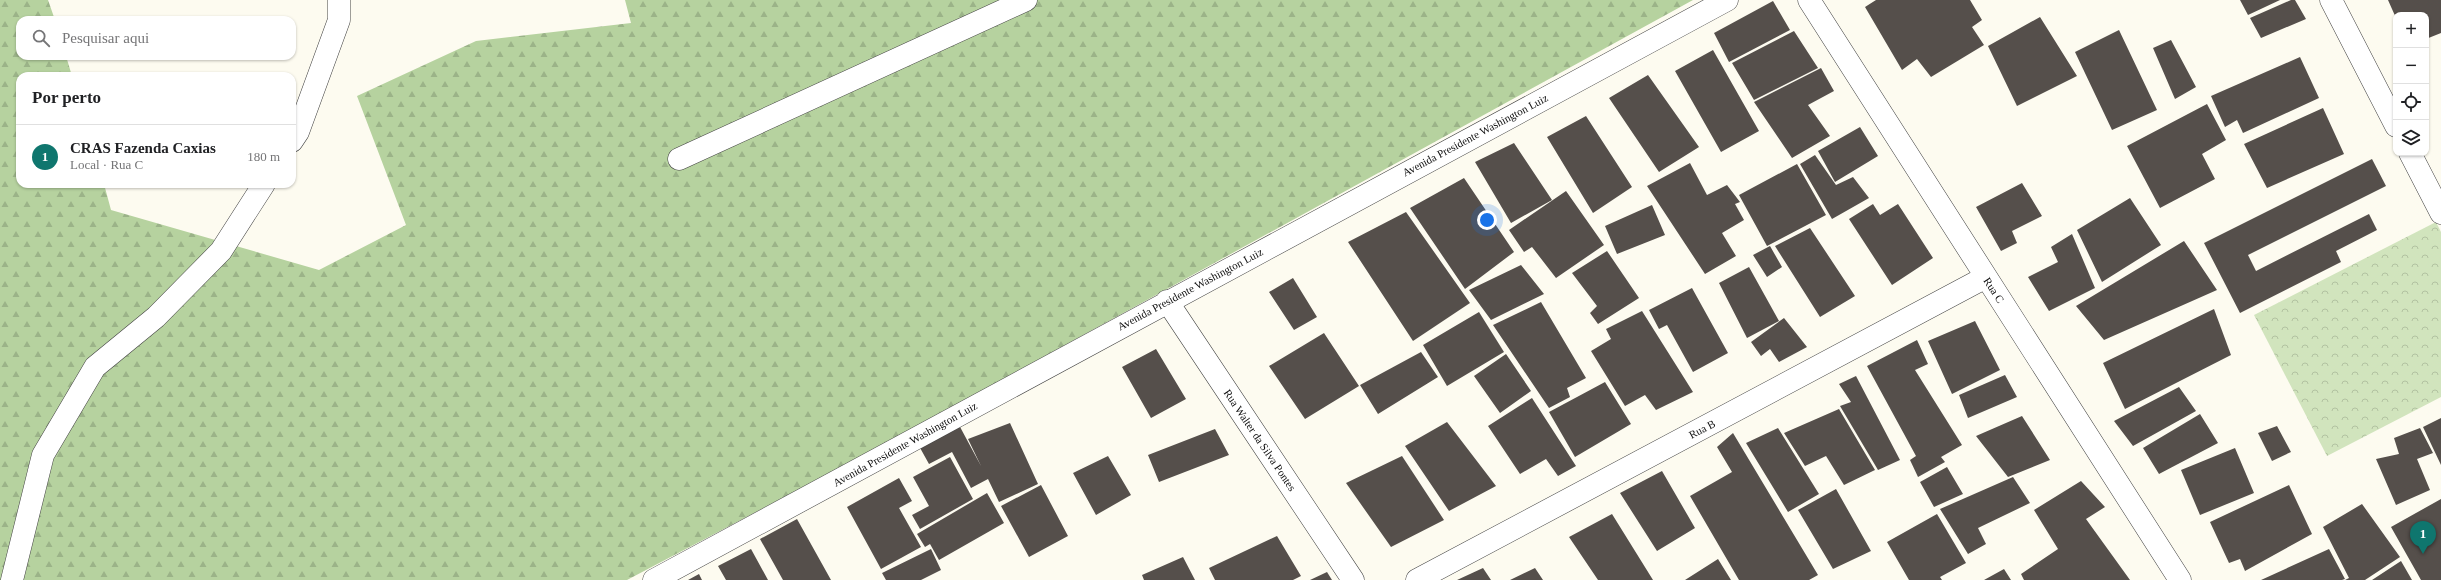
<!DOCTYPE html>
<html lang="pt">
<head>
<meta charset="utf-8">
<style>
	:root { --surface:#fff; --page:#f6f6f6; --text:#202124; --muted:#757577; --line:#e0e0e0; --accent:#0f766e }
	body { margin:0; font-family:"Times New Roman",serif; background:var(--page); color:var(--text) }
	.controls { position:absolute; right:12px; top:12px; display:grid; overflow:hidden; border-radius:8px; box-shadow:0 1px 3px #0004 }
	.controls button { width:36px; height:36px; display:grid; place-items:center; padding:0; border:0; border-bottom:1px solid var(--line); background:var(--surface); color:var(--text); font:20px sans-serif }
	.you { position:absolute; left:1487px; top:220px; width:14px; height:14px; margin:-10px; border:3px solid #fff; border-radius:50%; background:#1a73e8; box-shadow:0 0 0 6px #1a73e833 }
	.badge { display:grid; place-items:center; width:26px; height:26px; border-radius:50%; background:var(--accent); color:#fff; font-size:13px; font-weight:700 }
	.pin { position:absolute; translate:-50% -33px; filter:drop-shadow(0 1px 2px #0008) }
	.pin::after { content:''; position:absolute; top:21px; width:14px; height:12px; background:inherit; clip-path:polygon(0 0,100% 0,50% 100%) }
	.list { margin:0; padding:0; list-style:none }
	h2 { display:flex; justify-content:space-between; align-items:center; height:52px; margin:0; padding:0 16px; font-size:17px }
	h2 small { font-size:13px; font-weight:400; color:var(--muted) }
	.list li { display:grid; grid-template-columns:26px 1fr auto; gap:12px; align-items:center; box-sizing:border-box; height:64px; padding:0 16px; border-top:1px solid var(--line) }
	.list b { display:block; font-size:15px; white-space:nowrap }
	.list p { margin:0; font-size:13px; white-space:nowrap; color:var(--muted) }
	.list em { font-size:13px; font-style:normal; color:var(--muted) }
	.icon { flex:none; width:22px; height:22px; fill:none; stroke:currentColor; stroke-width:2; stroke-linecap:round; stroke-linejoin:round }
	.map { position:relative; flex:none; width:2441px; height:580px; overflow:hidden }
	.search { position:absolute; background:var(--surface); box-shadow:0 1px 3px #0004; left:16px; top:16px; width:280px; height:44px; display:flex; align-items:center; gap:10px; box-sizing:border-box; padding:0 14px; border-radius:12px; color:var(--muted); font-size:15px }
	.panel { position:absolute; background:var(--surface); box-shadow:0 1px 3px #0004; left:16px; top:72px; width:280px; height:116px; border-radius:12px }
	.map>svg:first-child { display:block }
</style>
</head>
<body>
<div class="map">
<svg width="2441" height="580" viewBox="0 0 2441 580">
	<defs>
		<pattern id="forest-firs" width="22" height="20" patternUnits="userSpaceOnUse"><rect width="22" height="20" fill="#b6d29f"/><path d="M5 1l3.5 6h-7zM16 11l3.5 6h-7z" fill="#9bb388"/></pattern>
		<pattern id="park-crowns" width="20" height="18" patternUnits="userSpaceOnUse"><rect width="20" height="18" fill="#d1e4bd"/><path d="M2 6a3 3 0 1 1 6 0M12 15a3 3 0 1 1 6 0" fill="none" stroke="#b2c2a1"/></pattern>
	</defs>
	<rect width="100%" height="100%" fill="#fdfbf0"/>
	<path fill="url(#forest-firs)" d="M 0,0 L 48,0 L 55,20 L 20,20 L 20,56 L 66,56 L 72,76 L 20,76 L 20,184 L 104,184 L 111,210 L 319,270 L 406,225 L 357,96 L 476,41 L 631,23 L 625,0 L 1693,0 L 883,445 L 627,580 L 0,580 Z"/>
	<path fill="url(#park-crowns)" d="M 2436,222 L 2441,232 L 2441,397 L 2327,456 L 2254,315 Z"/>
	<path fill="#554f4b" d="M 1876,0 L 1970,0 L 1982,20 L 1972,27 L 1984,45 L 1931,77 L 1917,59 L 1902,70 L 1865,7 Z
		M 2240,0 L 2280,0 L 2248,15 Z
		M 2291,0 L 2295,0 L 2306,19 L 2261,38 L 2250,18 Z
		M 2388,0 L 2441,0 L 2441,33 L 2426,39 L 2426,15 L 2396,15 L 2396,18 Z
		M 1773,1 L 1790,30 L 1729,62 L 1714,33 Z
		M 2040,17 L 2077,76 L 2017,106 L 1988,46 Z
		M 2119,30 L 2157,110 L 2112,130 L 2075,52 Z
		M 1794,31 L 1818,68 L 1754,100 L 1732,63 Z
		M 2171,40 L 2196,87 L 2175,99 L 2153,48 Z
		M 1713,50 L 1759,131 L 1721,152 L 1675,71 Z
		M 2300,57 L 2319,98 L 2243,133 L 2237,120 L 2225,127 L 2211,96 Z
		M 1821,68 L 1834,91 L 1808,105 L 1830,136 L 1792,158 L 1754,102 Z
		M 1648,75 L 1699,147 L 1659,172 L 1609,98 Z
		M 2207,104 L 2226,140 L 2202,154 L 2215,179 L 2160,208 L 2127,146 Z
		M 2323,108 L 2344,154 L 2267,188 L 2244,144 Z
		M 1586,116 L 1632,187 L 1593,213 L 1547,137 Z
		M 1860,127 L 1878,156 L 1835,182 L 1818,151 Z
		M 1514,143 L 1552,200 L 1511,223 L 1475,162 Z
		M 1815,155 L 1836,185 L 1853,177 L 1869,198 L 1832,219 L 1800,164 Z
		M 2372,159 L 2386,186 L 2248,255 L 2256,271 L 2369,214 L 2377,230 L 2336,251 L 2341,262 L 2240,313 L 2204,243 Z
		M 1690,163 L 1707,195 L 1727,185 L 1740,202 L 1735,204 L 1744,220 L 1722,233 L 1736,256 L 1705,274 L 1647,186 Z
		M 1797,164 L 1826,215 L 1767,246 L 1739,195 Z
		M 1464,178 L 1514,252 L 1465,289 L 1410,208 Z
		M 2022,183 L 2042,216 L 2012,231 L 2017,243 L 2001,251 L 1976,207 Z
		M 1566,191 L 1604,245 L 1556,278 L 1532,247 L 1524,252 L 1509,230 Z
		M 2130,198 L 2161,245 L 2102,282 L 2077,230 Z
		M 1873,204 L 1880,215 L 1898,204 L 1933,258 L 1892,285 L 1849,219 Z
		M 1652,205 L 1665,235 L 1617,254 L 1605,226 Z
		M 1406,212 L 1470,303 L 1413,341 L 1348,242 Z
		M 1810,228 L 1855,296 L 1820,317 L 1775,246 Z
		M 2072,234 L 2095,288 L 2049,311 L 2028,277 L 2058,262 L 2051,247 Z
		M 2184,241 L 2217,290 L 2104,340 L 2076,306 Z
		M 1770,246 L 1782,267 L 1767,277 L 1753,255 Z
		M 1607,251 L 1639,298 L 1598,324 L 1590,313 L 1597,306 L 1572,273 Z
		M 1521,265 L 1544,294 L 1491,320 L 1469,290 Z
		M 1749,267 L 1779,321 L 1747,338 L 1719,283 Z
		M 1293,278 L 1317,317 L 1294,330 L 1269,292 Z
		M 1692,288 L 1728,353 L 1693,372 L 1667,325 L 1659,329 L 1649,310 Z
		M 1541,302 L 1586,378 L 1567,388 L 1570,397 L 1549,408 L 1493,325 Z
		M 2214,309 L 2231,355 L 2125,409 L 2103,363 Z
		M 1642,311 L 1693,392 L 1656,410 L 1645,395 L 1625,406 L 1591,351 L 1611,339 L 1606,329 Z
		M 1479,312 L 1504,352 L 1447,386 L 1423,345 Z
		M 1784,318 L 1807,347 L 1779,362 L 1770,349 L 1761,356 L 1751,342 Z
		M 1975,321 L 2000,370 L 1952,394 L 1928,341 Z
		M 1324,333 L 1359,386 L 1305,419 L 1269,366 Z
		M 1917,340 L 1928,364 L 1915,370 L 1962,445 L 1941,457 L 1945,462 L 1918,477 L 1910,460 L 1916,456 L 1867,366 Z
		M 1156,349 L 1186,399 L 1151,418 L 1122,367 Z
		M 1421,352 L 1438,377 L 1378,414 L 1360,385 Z
		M 1506,354 L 1531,391 L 1500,413 L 1474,376 Z
		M 2005,375 L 2017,397 L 1968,418 L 1959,395 Z
		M 1856,376 L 1900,460 L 1878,470 L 1840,406 L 1851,402 L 1839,384 Z
		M 1605,382 L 1631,424 L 1575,457 L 1549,412 Z
		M 2179,387 L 2196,411 L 2133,446 L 2114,421 Z
		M 1532,398 L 1576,466 L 1558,476 L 1546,459 L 1520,474 L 1488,426 Z
		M 1839,409 L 1875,470 L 1844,485 L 1826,456 L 1805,466 L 1784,433 Z
		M 2200,414 L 2218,443 L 2159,474 L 2143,448 Z
		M 2022,416 L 2050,460 L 2008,477 L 1976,436 Z
		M 2441,418 L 2441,465 L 2423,427 Z
		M 1447,422 L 1496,486 L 1449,511 L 1405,446 Z
		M 1010,423 L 1038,484 L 999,502 L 988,479 L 971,488 L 952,452 L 929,464 L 919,446 L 959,425 L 981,466 L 968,439 Z
		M 2277,426 L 2291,452 L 2272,461 L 2258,433 Z
		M 1778,428 L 1819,494 L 1788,512 L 1746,443 Z
		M 2420,428 L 2433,453 L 2417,459 L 2430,490 L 2396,505 L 2376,459 L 2399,454 L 2394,438 Z
		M 1215,429 L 1229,455 L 1159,482 L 1148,455 Z
		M 1733,433 L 1818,575 L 1809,580 L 1739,580 L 1690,496 L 1732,472 L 1717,447 Z
		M 2235,448 L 2254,493 L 2200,515 L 2181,470 Z
		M 1108,456 L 1131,495 L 1096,515 L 1073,473 Z
		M 1402,456 L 1444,520 L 1391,547 L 1346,483 Z
		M 950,457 L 973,499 L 920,529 L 912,515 L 929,506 L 913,477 Z
		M 1947,467 L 1963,494 L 1934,507 L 1920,482 Z
		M 1662,471 L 1695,528 L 1657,551 L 1620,493 Z
		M 2013,477 L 2030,503 L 1978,528 L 1986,544 L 1968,554 L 1940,509 Z
		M 899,478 L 912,501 L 899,508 L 921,547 L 881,569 L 847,507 Z
		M 2081,481 L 2105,507 L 2086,519 L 2130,580 L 2024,580 L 2021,574 L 2058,549 L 2034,510 Z
		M 1041,485 L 1068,536 L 1029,557 L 1001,506 Z
		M 2289,485 L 2312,534 L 2245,571 L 2240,559 L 2229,563 L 2210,522 Z
		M 1836,489 L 1871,551 L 1833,569 L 1798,510 Z
		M 987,493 L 1004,523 L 939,560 L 930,544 L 925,547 L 917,534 Z
		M 2441,499 L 2441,580 L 2421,580 L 2391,527 Z
		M 2362,504 L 2400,557 L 2365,580 L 2345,580 L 2349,578 L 2323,527 Z
		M 1612,514 L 1653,580 L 1598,580 L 1569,537 Z
		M 1937,514 L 1966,563 L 1940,577 L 1942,580 L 1909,580 L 1887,542 Z
		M 797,519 L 831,580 L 783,580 L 760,539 Z
		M 1277,536 L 1301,576 L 1293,580 L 1215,580 L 1209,568 Z
		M 751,549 L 768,580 L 726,580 L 718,566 Z
		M 931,549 L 941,570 L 921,580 L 886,580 L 882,573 Z
		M 2329,549 L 2345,579 L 2342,580 L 2261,580 Z
		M 1183,557 L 1195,580 L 1144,580 L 1142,575 Z
		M 1718,559 L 1731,580 L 1685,580 Z
		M 2401,561 L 2412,580 L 2372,580 Z
		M 1483,568 L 1491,580 L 1457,580 Z
		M 1535,568 L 1543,580 L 1510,580 Z
		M 2004,569 L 2011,580 L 1984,580 Z
		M 1327,572 L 1332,580 L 1310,580 Z
		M 699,574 L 702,580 L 688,580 Z"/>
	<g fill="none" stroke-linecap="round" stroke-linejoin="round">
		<defs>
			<path id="minor" d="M 1809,0 L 2180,580
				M 2331,0 L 2396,126
				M 292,141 L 298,132 L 339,20 L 339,0
				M 2410,153 L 2441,213
				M 679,159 L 1026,0
				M 1167,301 L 1353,580
				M 12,580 L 43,455 L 95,367 L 156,317 L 221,251 L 264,184
				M 654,580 L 1727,0
				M 1417,580 L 1986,277"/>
		</defs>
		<use href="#minor" stroke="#414141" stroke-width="23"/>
		<use href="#minor" stroke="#fff" stroke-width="22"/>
	</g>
	<g text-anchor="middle" stroke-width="4" stroke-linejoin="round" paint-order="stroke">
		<g font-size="11" fill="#0e0e0e" stroke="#fff">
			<text transform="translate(1475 135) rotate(-28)" y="4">Avenida Presidente Washington Luiz</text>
			<text transform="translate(1190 289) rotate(-28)" y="4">Avenida Presidente Washington Luiz</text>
			<text transform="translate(1994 290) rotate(57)" y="4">Rua C</text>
			<text transform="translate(1702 429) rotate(-28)" y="4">Rua B</text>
			<text transform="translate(1260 440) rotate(56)" y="4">Rua Walter da Silva Pontes</text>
			<text transform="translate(905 444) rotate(-29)" y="4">Avenida Presidente Washington Luiz</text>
		</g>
	</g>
</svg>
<div class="controls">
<button>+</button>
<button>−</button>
<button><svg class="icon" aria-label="locate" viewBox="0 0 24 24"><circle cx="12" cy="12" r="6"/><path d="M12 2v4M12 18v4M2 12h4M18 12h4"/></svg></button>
<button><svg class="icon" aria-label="layers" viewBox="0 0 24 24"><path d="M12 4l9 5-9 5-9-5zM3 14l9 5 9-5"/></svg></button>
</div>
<div class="you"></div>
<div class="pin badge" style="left:2423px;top:554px">1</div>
<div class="search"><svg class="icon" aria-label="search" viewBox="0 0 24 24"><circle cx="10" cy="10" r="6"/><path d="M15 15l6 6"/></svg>Pesquisar aqui</div>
<section class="panel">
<h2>Por perto<small></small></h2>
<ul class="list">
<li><span class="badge">1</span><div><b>CRAS Fazenda Caxias</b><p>Local · Rua C</p></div><em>180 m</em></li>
</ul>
</section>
</div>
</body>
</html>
